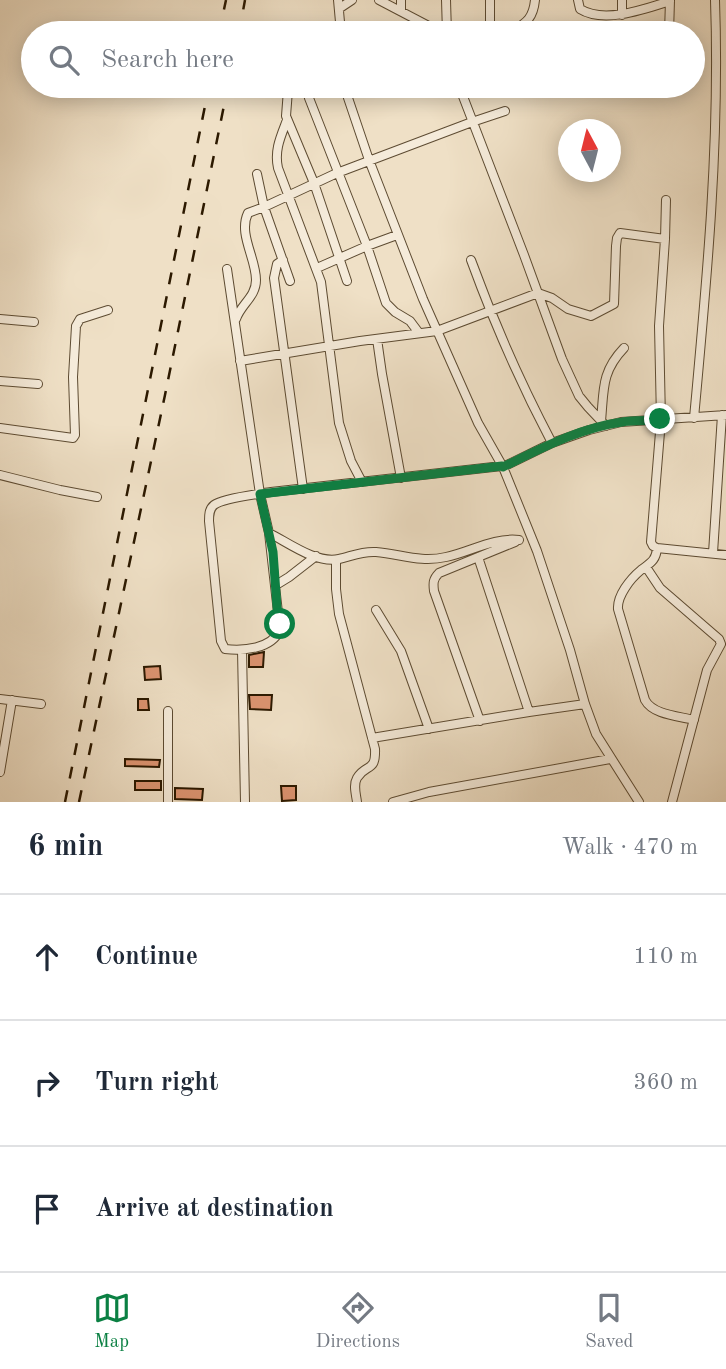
<!DOCTYPE html>
<html lang="en">
<head>
<meta charset="utf-8">
<style>
	:root { --surface:#fff; --page:#f2f2f3; --text:#1f2937; --muted:#747a83; --line:#e0e1e3; --accent:#0b8043 }
	body { margin:0; font-family:"Old Standard TT",serif; background:var(--page); color:var(--text) }
	.compass { position:absolute; left:558px; top:119px; width:63px; height:63px; border-radius:50%; background:var(--surface); box-shadow:0 4px 18px #0003; rotate:353deg }
	.stop { position:absolute; width:21px; height:21px; margin:-16px; border:5px solid #0b8043; border-radius:50%; background:#fff }
	.stop.end { background:#0b8043; border-color:#fff; box-shadow:0 2px 7px #0008 }
	.list { margin:0; padding:0; list-style:none }
	h2 { display:flex; justify-content:space-between; align-items:center; height:91px; margin:0; padding:0 28px; font-size:30px }
	h2 small { font-size:23px; font-weight:400; color:var(--muted) }
	.list li { display:grid; grid-template-columns:46px 1fr auto; gap:21px; align-items:center; box-sizing:border-box; height:126px; padding:0 28px; border-top:2px solid var(--line) }
	.list b { display:block; font-size:26px; white-space:nowrap }
	.list em { font-size:23px; font-style:normal; color:var(--muted) }
	.icon { flex:none; width:38px; height:38px; fill:none; stroke:currentColor; stroke-width:2; stroke-linecap:round; stroke-linejoin:round }
	.map { position:relative; flex:none; width:726px; height:802px; overflow:hidden }
	.search { position:absolute; background:var(--surface); box-shadow:0 4px 18px #0003; left:21px; right:21px; top:21px; height:77px; display:flex; align-items:center; gap:18px; box-sizing:border-box; padding:0 24px; border-radius:38px; color:var(--muted); font-size:26px }
	.sheet { height:469px; background:var(--surface) }
	nav { display:flex; justify-content:space-around; align-items:center; box-sizing:border-box; height:98px; border-top:2px solid var(--line); background:var(--surface); font-size:19px; color:var(--muted) }
	nav a { display:grid; justify-items:center; gap:4px }
	nav .on { color:var(--accent) }
	.map>svg:first-child { display:block }
</style>
</head>
<body>
<div class="map">
<svg width="726" height="802" viewBox="0 0 726 802">
	<rect width="100%" height="100%" fill="#efe0c6"/>
	<filter id="stains"><feTurbulence type="fractalNoise" baseFrequency=".00286" numOctaves="4"/><feColorMatrix values="0 0 0 0 .2 0 0 0 0 .09 0 0 0 0 .02 0 0 0 .5 -.17"/></filter>
	<radialGradient id="worn" r=".72"><stop offset=".6" stop-color="#630" stop-opacity="0"/><stop offset="1" stop-color="#630" stop-opacity=".3"/></radialGradient>
	<path fill="#dc9471" stroke="#2c1900" stroke-width="2" d="M 264,652 L 263,667 L 249,667 L 249,655 Z
		M 160,666 L 161,679 L 145,680 L 144,667 Z
		M 249,695 L 272,695 L 271,710 L 250,709 Z
		M 138,699 L 148,699 L 149,710 L 138,710 Z
		M 125,759 L 160,760 L 159,767 L 125,766 Z
		M 135,781 L 161,781 L 161,790 L 135,790 Z
		M 281,786 L 296,786 L 296,800 L 282,801 Z
		M 175,788 L 203,789 L 202,800 L 175,799 Z"/>
	<g fill="none" stroke-linecap="round" stroke-linejoin="round">
		<defs>
			<path id="street" d="M 338,0 L 341,33
				M 379,0 L 442,33
				M 401,0 L 401,11
				M 446,0 L 447,33
				M 490,0 L 490,33
				M 578,0 L 580,9 C 604,24 645,9 670,1
				M 340,8 L 352,0
				M 622,15 L 622,0
				M 510,33 C 525,23 533,20 535,0
				M 669,33 L 670,0
				M 306,86 L 309,98 L 367,246 L 386,303 L 395,312 L 410,321 L 419,333
				M 344,86 L 369,160 L 423,299 L 478,423 L 503,467 L 537,551 L 570,650 L 585,704 L 596,734 L 639,802
				M 459,86 L 524,255 L 562,359 L 579,396 L 588,407 L 606,426
				M 288,90 L 286,116 L 314,183 L 347,281
				M 287,120 C 281,136 274,150 278,168 L 321,282 L 339,423 L 351,461 L 362,482
				M 257,174 L 264,207 L 290,281
				M 666,200 L 665,239 L 659,326 L 661,420 L 651,542 L 653,546 L 657,548 L 726,555
				M 283,260 L 277,264 L 274,278 L 303,489
				M 471,260 C 494,323 521,384 552,443
				M 317,268 L 367,246 L 397,235
				M 227,269 L 260,494 L 269,533 C 289,543 316,564 339,559 C 352,556 362,551 376,552 C 401,554 420,563 446,557 C 470,552 494,537 519,540
				M 0,319 L 34,322
				M 236,319 C 241,304 256,297 256,280 C 256,258 238,234 248,213 L 264,207 L 337,173 L 472,122 L 505,111
				M 377,339 L 382,374 L 401,478
				M 240,361 L 360,341 L 437,331 L 538,293 L 552,298 L 568,309 L 591,316 L 614,304 L 616,246 L 617,238 L 620,233 L 665,239
				M 0,381 L 38,384
				M 694,418 C 707,279 720,140 715,0
				M 601,421 C 604,390 601,372 624,348
				M 0,428 L 73,438 L 75,435 L 73,377 L 76,326 L 80,319 L 108,310
				M 503,467 L 552,443 L 589,430 L 621,422 L 726,415
				M 0,475 L 60,490 L 97,497
				M 269,533 L 280,630 C 271,649 244,651 225,649 L 221,641 L 209,521 C 209,515 209,509 214,505 C 223,498 259,494 271,492 L 502,466
				M 657,548 C 656,561 650,563 641,570 C 630,579 617,596 618,609 L 645,700 C 653,715 679,716 694,720
				M 713,553 L 722,415
				M 478,557 L 529,712 L 585,704
				M 336,560 L 336,589 L 339,614 L 375,749 C 376,773 366,763 357,778 C 353,785 356,794 357,802
				M 646,567 L 660,588 L 712,633 L 719,639 L 721,644 L 707,670 L 672,802
				M 276,585 L 289,577 L 316,556
				M 376,610 L 401,651 L 429,729
				M 242,650 L 245,802
				M 0,699 L 41,704
				M 168,711 L 168,802
				M 480,721 L 434,591 C 433,583 433,579 439,573 L 515,542
				M 372,738 L 529,712
				M 0,772 L 12,700
				M 393,802 L 429,792 L 610,759"/>
		</defs>
		<use href="#street" stroke="#5d4b32" stroke-width="10"/>
		<use href="#street" stroke="#f5ebda" stroke-width="8"/>
		<path stroke="#2c1900" stroke-width="2.5" stroke-dasharray="12 12" stroke-linecap="butt" d="M 219,33 L 226,0
			M 239,33 L 245,0
			M 65,802 L 209,86
			M 79,802 L 165,395 L 228,86"/>
	</g>
	<g fill="none" stroke-linecap="round" stroke-linejoin="round">
		<path stroke="#0b8043" stroke-width="9" d="M 280,624 L 277,607 L 273,552 L 260,494 L 502,466 L 503,467 C 540,449 579,428 622,422 C 634,420 648,421 660,420 L 660,419"/>
	</g>
	<rect width="100%" height="100%" filter="url(#stains)"/>
	<rect width="100%" height="100%" fill="url(#worn)"/>
</svg>
<svg class="compass" viewBox="-18 -18 36 36"><path d="M0-13l5 13h-10z" fill="#e53935"/><path d="M0 13l5-13h-10z" fill="#747a83"/></svg>
<div class="stop" style="left:280px;top:624px"></div>
<div class="stop end" style="left:660px;top:419px"></div>
<div class="search"><svg class="icon" aria-label="search" viewBox="0 0 24 24"><circle cx="10" cy="10" r="6"/><path d="M15 15l6 6"/></svg>Search here</div>
</div>
<section class="sheet">
<h2>6 min<small>Walk · 470 m</small></h2>
<ul class="list">
<li><svg class="icon" aria-label="ahead" viewBox="0 0 24 24"><path d="M12 20V5M6 11l6-6 6 6"/></svg><div><b>Continue</b></div><em>110 m</em></li>
<li><svg class="icon" aria-label="right" viewBox="0 0 24 24"><path d="M7 20v-9h11M14 6l5 5-5 5"/></svg><div><b>Turn right</b></div><em>360 m</em></li>
<li><svg class="icon" aria-label="arrive" viewBox="0 0 24 24"><path d="M6 21V4h12l-3 4 3 4H6"/></svg><div><b>Arrive at destination</b></div></li>
</ul>
</section>
<nav>
<a class="on"><svg class="icon" aria-label="map" viewBox="0 0 24 24"><path d="M3 6l6-2 6 2 6-2v14l-6 2-6-2-6 2zM9 4v14M15 6v14"/></svg>Map</a>
<a><svg class="icon" aria-label="directions" viewBox="0 0 24 24"><path d="M12 3l9 9-9 9-9-9zM9 14v-3h6M13 9l2 2-2 2"/></svg>Directions</a>
<a><svg class="icon" aria-label="saved" viewBox="0 0 24 24"><path d="M7 4h10v16l-5-4-5 4z"/></svg>Saved</a>
</nav>
</body>
</html>
